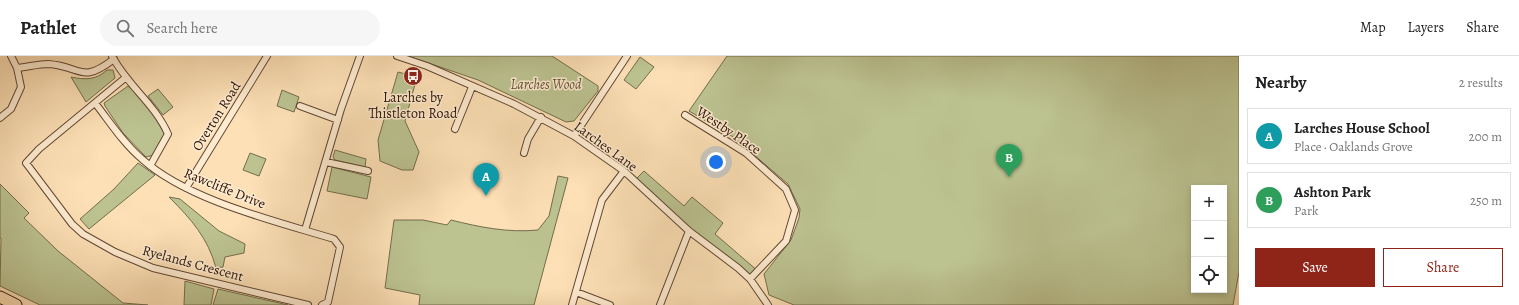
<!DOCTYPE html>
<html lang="en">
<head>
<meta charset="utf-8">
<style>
	:root { --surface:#fff; --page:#f6f6f6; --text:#222; --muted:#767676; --line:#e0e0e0; --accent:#8f2418 }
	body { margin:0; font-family:Alegreya,serif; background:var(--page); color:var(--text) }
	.controls { position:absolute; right:12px; bottom:12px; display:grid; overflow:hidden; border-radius:0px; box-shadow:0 2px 6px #0003 }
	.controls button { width:36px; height:36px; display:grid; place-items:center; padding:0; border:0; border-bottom:1px solid var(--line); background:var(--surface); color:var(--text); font:20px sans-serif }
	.you { position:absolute; left:716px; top:106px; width:14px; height:14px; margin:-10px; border:3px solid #fff; border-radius:50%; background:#1a73e8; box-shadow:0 0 0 6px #1a73e833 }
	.badge { display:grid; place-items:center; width:26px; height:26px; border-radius:50%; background:var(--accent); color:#fff; font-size:13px; font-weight:700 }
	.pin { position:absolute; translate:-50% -33px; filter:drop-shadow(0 1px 2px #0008) }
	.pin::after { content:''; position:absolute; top:21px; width:14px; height:12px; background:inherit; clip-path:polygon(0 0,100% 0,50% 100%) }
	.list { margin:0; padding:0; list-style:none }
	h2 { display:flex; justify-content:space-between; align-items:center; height:52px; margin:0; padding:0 16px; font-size:17px }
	h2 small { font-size:13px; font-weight:400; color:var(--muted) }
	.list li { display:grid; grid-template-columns:26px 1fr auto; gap:12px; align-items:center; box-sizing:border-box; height:56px; margin:0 8px 8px; padding:0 8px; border:1px solid var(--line); border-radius:0px }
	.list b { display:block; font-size:15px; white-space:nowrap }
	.list p { margin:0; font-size:13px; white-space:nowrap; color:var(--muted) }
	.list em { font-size:13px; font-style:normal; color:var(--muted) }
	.actions { display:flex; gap:8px; padding:12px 16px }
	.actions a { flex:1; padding:9px 0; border:1px solid var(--accent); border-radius:0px; text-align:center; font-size:14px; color:var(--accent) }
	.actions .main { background:var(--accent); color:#fff }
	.icon { flex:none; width:22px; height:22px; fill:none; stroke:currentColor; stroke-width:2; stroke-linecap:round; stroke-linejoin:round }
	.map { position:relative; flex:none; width:1239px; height:249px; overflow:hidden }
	header { display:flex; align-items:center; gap:24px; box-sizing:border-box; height:56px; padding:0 20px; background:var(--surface); border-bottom:1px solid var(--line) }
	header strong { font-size:19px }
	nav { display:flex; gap:22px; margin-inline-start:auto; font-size:14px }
	.search { width:280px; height:36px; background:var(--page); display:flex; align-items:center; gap:10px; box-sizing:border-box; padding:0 14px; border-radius:22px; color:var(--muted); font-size:15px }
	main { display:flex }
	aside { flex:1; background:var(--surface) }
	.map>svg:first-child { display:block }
</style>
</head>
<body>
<header>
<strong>Pathlet</strong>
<div class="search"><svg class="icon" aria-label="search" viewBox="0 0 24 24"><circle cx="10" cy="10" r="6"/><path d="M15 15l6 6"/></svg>Search here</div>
<nav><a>Map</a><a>Layers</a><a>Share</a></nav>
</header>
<main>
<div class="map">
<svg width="1239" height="249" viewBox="0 0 1239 249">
	<rect width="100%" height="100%" fill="#fde0b6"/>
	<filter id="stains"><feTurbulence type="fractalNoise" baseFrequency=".005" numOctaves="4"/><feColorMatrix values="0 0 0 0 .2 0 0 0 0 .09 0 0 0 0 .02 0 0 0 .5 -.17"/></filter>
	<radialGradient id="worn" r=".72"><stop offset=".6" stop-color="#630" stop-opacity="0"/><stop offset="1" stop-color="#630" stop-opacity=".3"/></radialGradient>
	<path fill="#bcc391" stroke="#746c4c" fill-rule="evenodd" d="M 408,0 L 552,0 L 595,28 L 598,30 L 598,35 L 574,65 L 566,66 L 478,24 Z
		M 727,0 L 1239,0 L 1239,216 L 1233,249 L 794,249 L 769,239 L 764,218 L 791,184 L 799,162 L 800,153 L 788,128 L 733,81 L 689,55 ZM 1194,132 L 1224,132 L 1224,234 L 1194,234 Z
		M 640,1 L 654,11 L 636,33 L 624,24 Z
		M 107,14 L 113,14 L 115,22 L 86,46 L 71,21 C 86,24 96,24 107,14 Z
		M 398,16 L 417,21 L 405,65 L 419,96 L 413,114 L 402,114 L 380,105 L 378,84 Z
		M 128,30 C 144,45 158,59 165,80 L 154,99 L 146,101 L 123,77 L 105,50 L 104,47 Z
		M 158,33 L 173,51 L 163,59 L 148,40 Z
		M 282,34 L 299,41 L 294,56 L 277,50 Z
		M 335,94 L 366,103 L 365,111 L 335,104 L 333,101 Z
		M 250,97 L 266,103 L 259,120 L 243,114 Z
		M 138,107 L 155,119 L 89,173 L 80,163 L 114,133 Z
		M 332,111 L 371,121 L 367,143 L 327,135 Z
		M 644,115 L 684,150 L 692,141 L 723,167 L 715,178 L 759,216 L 750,223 L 634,125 Z
		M 558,120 L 568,122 L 534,249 L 419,249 L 420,239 L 385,232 L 394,164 L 423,164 L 447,169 L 451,164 C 479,171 508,177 538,174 L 549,160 Z
		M 0,128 L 29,157 L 24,162 L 58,195 L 123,247 L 148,249 L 40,249 L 0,230 L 1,182 L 0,182 Z
		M 169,141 L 180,143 L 219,175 L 245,188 L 244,197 L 225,201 L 223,211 L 216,212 C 208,182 191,163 169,141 Z
		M 185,225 L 214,233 L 211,249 L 184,249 Z
		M 218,233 L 288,249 L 213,249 Z"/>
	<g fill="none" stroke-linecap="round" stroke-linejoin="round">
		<defs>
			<path id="street" d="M 11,0 L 17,12
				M 112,0 C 127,29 155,48 168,78 L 150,110
				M 397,0 L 427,10 L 514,48 L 574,80 L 624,115 L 689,175 L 738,212 L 750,223 L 768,249
				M 125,22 L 39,93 L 26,107 L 72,168 L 83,178 L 115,196 L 153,212 L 308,249
				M 95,47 C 110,66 123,87 142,103 C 187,144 275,165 334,183 L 340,191 L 328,246 L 322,249
				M 300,50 L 338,64
				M 685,59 L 746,97 L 786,133 L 795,154 L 786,185 L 750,223
				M 0,62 L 11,53 L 21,31 L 17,12 C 28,11 38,8 48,8 C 82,10 80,29 114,3
				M 455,73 L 472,31
				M 574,80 L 627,0
				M 524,97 L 528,83 L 541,61
				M 326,106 L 368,115
				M 186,132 L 267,0
				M 305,174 L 341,53 L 360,0
				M 576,236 L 610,249
				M 572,249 L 602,144 L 624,115
				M 660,249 L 689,175"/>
			<path id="highway" d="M 0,241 L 16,249"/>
		</defs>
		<use href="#street" stroke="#614733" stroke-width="8"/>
		<use href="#highway" stroke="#2d1407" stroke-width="13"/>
		<use href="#street" stroke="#feebd0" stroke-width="6"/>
		<use href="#highway" stroke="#fde0b6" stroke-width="11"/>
	</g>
	<defs>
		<symbol id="bus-disc" viewBox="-11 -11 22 22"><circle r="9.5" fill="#8f2418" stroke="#feebd0"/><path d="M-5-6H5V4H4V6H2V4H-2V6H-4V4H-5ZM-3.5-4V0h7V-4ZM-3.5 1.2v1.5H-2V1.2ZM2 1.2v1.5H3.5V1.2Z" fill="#fff"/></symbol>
	</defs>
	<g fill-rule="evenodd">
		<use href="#bus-disc" x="402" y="9" width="22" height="22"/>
	</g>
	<g text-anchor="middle" stroke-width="3" stroke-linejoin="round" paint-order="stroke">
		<g font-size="14" font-style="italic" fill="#5f5137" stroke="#feebd0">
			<text x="546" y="33">Larches Wood</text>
		</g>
		<g font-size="14" fill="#2d1407" stroke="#feebd0">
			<text x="413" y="46">Larches by<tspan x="413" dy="16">Thistleton Road</tspan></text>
		</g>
		<g font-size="14" fill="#2d1407" stroke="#feebd0">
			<text transform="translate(216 60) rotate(-58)" y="5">Overton Road</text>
			<text transform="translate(729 74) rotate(34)" y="5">Westby Place</text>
			<text transform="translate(606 90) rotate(36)" y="5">Larches Lane</text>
			<text transform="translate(225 132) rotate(22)" y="5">Rawcliffe Drive</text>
			<text transform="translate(193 207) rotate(15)" y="5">Ryelands Crescent</text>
		</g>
	</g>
	<rect width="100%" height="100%" filter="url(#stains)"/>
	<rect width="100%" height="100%" fill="url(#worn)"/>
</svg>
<div class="controls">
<button>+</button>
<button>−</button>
<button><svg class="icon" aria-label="locate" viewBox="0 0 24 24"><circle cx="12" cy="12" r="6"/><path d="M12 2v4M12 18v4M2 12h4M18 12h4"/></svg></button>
</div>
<div class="you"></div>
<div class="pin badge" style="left:486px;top:140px;background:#0f9aa8">A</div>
<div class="pin badge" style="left:1009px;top:121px;background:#2e9e5b">B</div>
</div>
<aside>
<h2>Nearby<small>2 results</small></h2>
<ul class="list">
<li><span class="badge" style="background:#0f9aa8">A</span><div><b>Larches House School</b><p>Place · Oaklands Grove</p></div><em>200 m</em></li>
<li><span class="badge" style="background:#2e9e5b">B</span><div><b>Ashton Park</b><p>Park</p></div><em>250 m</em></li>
</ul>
<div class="actions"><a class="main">Save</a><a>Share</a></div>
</aside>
</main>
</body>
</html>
